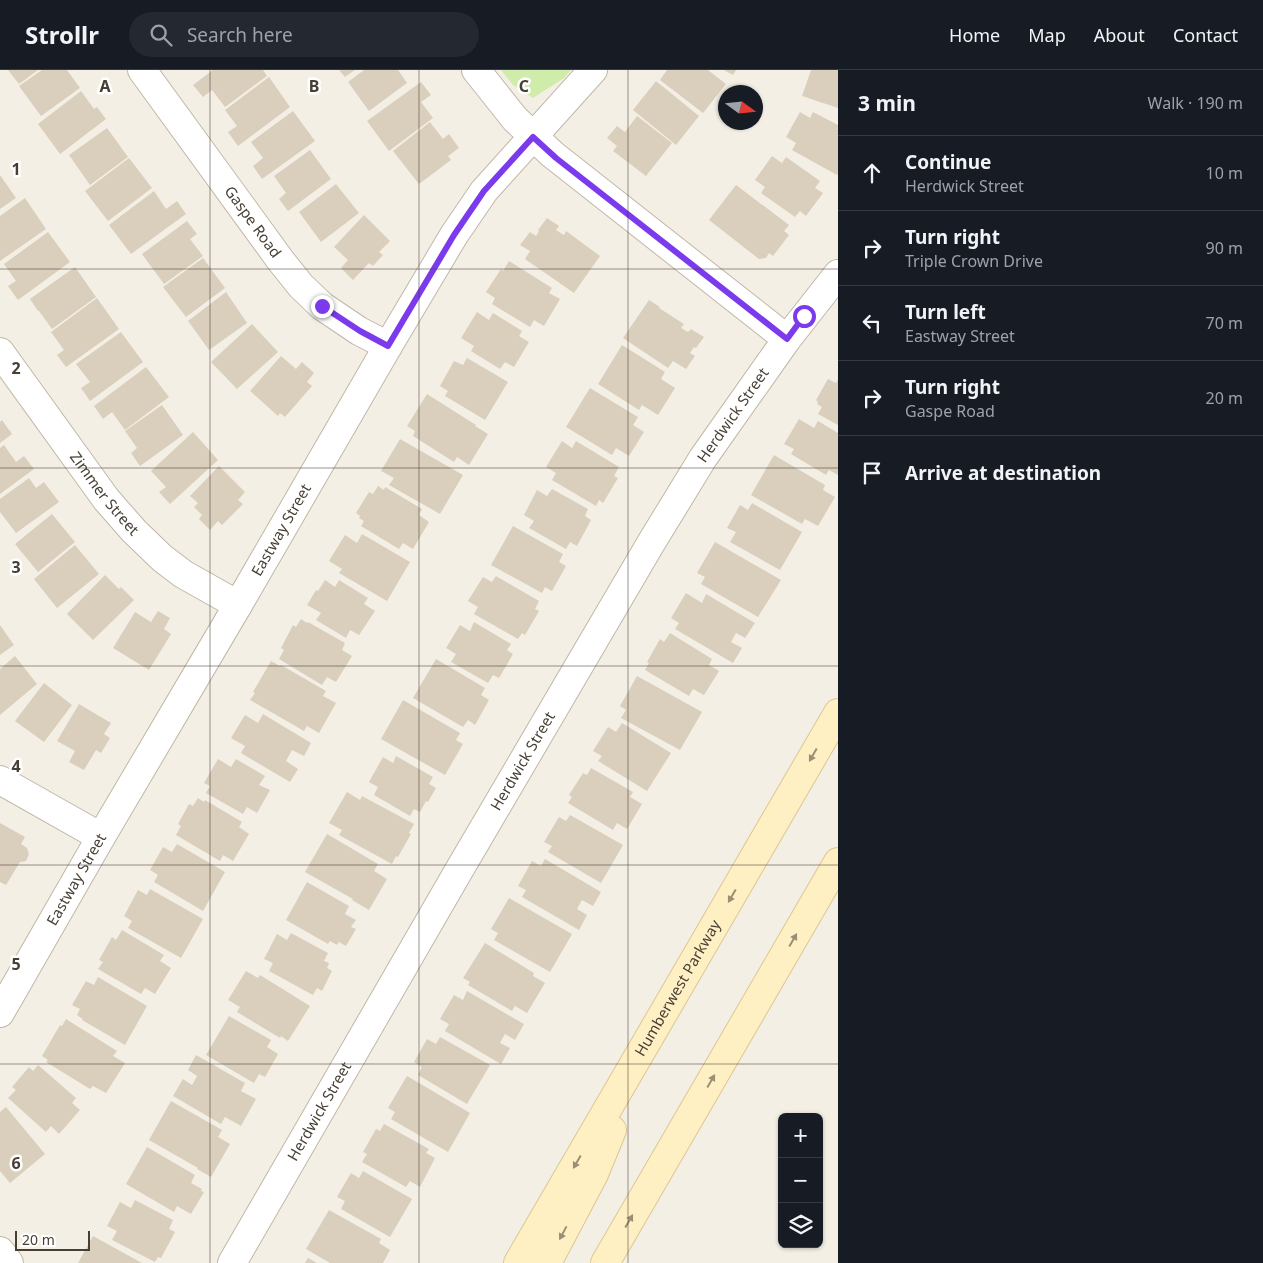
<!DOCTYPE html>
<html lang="en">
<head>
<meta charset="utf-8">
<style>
	:root { --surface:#171b24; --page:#242831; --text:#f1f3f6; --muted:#9ea1a6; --line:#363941 }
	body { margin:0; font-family:"Noto Sans",sans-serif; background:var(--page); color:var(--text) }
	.controls { position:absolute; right:15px; bottom:15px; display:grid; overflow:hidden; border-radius:8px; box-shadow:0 1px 4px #0004 }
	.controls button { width:45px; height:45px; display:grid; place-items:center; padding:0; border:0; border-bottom:1px solid var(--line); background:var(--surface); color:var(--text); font:25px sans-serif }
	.compass { position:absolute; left:718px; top:15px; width:45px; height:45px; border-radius:50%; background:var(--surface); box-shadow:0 1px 4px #0004; rotate:105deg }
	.scale { position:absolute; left:15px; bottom:12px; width:75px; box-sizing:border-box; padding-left:5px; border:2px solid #473f34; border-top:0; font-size:14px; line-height:18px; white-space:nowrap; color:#473f34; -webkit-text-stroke:4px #fff; paint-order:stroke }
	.stop { position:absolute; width:15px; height:15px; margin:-11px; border:4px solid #7c3aed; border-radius:50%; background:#fff }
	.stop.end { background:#7c3aed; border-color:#fff; box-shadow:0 1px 5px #0008 }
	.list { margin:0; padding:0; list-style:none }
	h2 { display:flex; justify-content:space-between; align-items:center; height:65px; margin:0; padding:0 20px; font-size:21px }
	h2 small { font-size:16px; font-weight:400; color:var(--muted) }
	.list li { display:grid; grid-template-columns:32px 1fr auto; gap:15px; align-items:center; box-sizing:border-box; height:75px; padding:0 20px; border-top:1px solid var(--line) }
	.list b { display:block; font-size:19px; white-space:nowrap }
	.list p { margin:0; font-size:16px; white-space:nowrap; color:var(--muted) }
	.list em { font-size:16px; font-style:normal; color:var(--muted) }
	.icon { flex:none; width:28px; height:28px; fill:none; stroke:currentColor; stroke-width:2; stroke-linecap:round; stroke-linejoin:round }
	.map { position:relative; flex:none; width:838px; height:1193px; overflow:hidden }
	header { display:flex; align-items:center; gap:30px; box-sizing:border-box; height:70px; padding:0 25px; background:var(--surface); border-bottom:1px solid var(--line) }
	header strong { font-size:24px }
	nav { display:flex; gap:28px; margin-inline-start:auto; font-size:18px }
	.search { width:350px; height:45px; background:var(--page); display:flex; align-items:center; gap:12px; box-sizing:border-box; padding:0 18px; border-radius:28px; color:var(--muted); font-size:19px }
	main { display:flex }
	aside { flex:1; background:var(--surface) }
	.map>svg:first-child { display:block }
</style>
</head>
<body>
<header>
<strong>Strollr</strong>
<div class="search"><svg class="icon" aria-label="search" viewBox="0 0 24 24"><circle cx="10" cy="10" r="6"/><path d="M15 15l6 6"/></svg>Search here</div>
<nav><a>Home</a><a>Map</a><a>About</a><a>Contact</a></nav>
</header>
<main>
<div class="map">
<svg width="838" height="1193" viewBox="0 0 838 1193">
	<rect width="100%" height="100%" fill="#f4efe5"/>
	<path fill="#cfecaa" d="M 501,0 L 571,0 L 564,8 L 533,28 L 513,15 Z"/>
	<path fill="#dacebc" d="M 8,0 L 38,0 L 19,14 Z
		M 42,0 L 67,0 L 80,18 L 41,46 L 19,16 Z
		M 213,0 L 263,0 L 267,6 L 225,37 L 212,20 L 203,27 L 193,15 Z
		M 339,0 L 355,0 L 345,7 Z
		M 364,0 L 398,0 L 407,13 L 369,41 L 348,12 Z
		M 667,0 L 708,0 L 726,14 L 703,43 L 660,10 Z
		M 724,0 L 736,0 L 733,5 Z
		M 811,0 L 838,0 L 838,38 L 802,26 Z
		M 269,7 L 290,37 L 238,76 L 228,62 L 237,56 L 225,40 Z
		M 656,11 L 699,46 L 676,75 L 633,40 Z
		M 421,12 L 431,25 L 421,32 L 433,48 L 389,81 L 367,51 Z
		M 81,21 L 94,39 L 97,37 L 106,49 L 60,84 L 38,54 Z
		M 293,41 L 315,71 L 262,109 L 253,96 L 263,88 L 251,72 Z
		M 800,42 L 810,48 L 813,42 L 838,55 L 838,103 L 837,105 L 792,80 L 796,73 L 786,67 Z
		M 637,46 L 672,73 L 646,106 L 613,81 L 617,76 L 607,68 L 617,56 L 625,62 Z
		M 430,52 L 443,69 L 449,64 L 459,78 L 448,86 L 451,90 L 419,114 L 393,81 Z
		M 107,58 L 128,87 L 90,115 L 69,85 Z
		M 310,80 L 331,109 L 288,141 L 279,129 L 286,123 L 274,106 Z
		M 772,86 L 782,93 L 786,87 L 820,111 L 815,118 L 823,123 L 806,146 L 800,141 L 795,147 L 761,123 L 765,117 L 755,110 Z
		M 129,88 L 152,118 L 108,151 L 85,121 Z
		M 0,105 L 16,128 L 0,139 Z
		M 336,114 L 359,143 L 321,172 L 299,142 Z
		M 736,115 L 789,155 L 784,161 L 789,165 L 773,186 L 769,183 L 766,188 L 759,189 L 709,150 Z
		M 154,121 L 166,139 L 177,131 L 186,144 L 131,184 L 109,155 Z
		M 25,128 L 46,159 L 0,191 L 0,146 Z
		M 364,145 L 390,171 L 379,182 L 383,185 L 373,196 L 369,193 L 353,210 L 341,198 L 348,190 L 334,177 Z
		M 547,148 L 559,156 L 556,160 L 564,165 L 566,161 L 600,186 L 574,223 L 525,189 L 530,181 L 520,175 L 530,162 L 536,166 L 539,161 L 538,160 Z
		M 187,151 L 197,164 L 190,169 L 203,186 L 164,214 L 142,184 Z
		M 48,162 L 70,192 L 18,230 L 8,216 L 16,211 L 4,194 Z
		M 203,188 L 225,218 L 186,247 L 163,217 Z
		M 509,191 L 552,218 L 549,223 L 560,229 L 544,256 L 534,250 L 530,257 L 492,234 L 495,228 L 486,222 L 501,199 L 503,201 Z
		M 75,197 L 96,227 L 52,259 L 39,241 L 38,241 L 30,229 Z
		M 226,222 L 247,253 L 209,280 L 188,251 Z
		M 97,228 L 119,259 L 66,297 L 57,285 L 64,280 L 51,262 Z
		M 649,230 L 660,237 L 659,238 L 684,254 L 681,258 L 688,262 L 691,259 L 704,267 L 696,278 L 694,277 L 690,283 L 695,286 L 686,299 L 673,291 L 668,298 L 623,268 Z
		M 477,242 L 489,250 L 493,243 L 522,261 L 519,266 L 529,272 L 514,297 L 505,292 L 500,299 L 471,281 L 474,276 L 461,268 Z
		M 252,254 L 278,282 L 237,319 L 211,292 Z
		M 121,262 L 143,292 L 90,331 L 81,318 L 90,312 L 76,294 Z
		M 622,275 L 665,302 L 661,309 L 675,318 L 658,345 L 642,335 L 639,340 L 598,314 Z
		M 281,286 L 296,299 L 302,292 L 314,303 L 307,312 L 312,316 L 285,347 L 280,343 L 278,346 L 250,321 Z
		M 467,288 L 508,312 L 485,350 L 445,326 L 448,321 L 440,316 L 454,291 L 463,295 Z
		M 146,297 L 169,327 L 125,360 L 112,342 L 103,349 L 94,336 Z
		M 828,309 L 836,313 L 838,309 L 838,355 L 818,344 L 822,337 L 817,334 L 818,332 L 816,330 Z
		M 590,318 L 638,347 L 633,355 L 644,362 L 629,386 L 616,378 L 612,385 L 566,357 Z
		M 427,324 L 476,355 L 475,356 L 488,364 L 469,395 L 457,387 L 454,392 L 413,366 L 415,361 L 407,356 Z
		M 162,335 L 183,365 L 140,396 L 131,383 L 137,378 L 125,361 Z
		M 799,349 L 814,358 L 818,351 L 838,363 L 838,405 L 829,400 L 826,405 L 791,384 L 794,379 L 784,374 Z
		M 2,350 L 12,364 L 0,373 L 0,352 Z
		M 193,362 L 218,390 L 170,434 L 159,422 L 166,417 L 151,401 Z
		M 400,369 L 463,405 L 440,444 L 389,415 L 394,408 L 381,401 Z
		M 562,371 L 572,378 L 576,371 L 619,397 L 614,406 L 618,408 L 603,433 L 599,430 L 596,436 L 552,410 L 556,403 L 546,397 Z
		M 4,375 L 16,392 L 24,386 L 34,399 L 0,424 L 0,378 Z
		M 774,385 L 825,415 L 823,420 L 835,427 L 818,456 L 805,449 L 802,454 L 751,425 Z
		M 219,396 L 245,422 L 238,430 L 243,434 L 222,455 L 218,451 L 210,460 L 199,449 L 202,445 L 194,437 L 198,433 L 190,426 Z
		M 29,408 L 36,418 L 44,412 L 59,432 L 16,463 L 0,442 L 0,429 Z
		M 378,416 L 384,420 L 385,417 L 422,439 L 419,445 L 429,452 L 413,479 L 403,473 L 399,479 L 361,456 L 364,451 L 359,448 L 360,446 L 356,443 L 369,422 L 373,424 Z
		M 552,419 L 588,439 L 585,446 L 591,450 L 577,476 L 570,472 L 566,479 L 529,458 L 534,451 L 524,445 L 537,420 L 547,426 Z
		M 752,433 L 802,462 L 780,500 L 730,472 L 736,462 L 727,458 L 740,435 L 748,440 Z
		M 52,444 L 75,472 L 38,502 L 15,474 Z
		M 513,456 L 563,484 L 559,492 L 566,496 L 552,521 L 545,517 L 542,523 L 491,495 Z
		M 362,464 L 410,492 L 387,531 L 339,503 L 342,499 L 329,491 L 345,465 L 357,473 Z
		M 715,472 L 781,510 L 758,547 L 701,514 L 705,507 L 697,503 Z
		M 75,475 L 99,504 L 57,538 L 34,509 Z
		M 105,505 L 119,519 L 121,517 L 134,530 L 93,570 L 67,544 Z
		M 496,506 L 539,531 L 535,539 L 539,541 L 525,565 L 522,563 L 518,569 L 474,544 L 478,537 L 468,531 L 483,507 L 492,512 Z
		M 325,510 L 335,517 L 339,510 L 368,528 L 364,534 L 375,541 L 359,565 L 350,560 L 346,568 L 316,550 L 321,543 L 307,535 L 316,520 L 318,521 Z
		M 686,523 L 702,533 L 706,524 L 755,553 L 745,568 L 736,563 L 731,572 L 742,578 L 733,593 L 675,559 L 679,553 L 671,548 Z
		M 158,541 L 170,548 L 164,559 L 171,564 L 149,600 L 113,578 L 135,542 L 151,552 Z
		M 301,549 L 307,553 L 308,552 L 345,573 L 342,580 L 352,586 L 336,612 L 327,607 L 322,615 L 279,589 L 284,580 L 281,578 L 293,555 L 296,557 Z
		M 474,552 L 511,574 L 507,580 L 513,584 L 499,608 L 493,605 L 488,613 L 451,592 L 456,584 L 446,578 L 460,555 L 470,561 Z
		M 0,555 L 14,575 L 0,585 Z
		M 670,563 L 712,589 L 709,595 L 719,601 L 704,625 L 693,619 L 689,626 L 645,600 L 649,593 L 647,592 L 660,569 L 664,572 Z
		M 15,586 L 37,614 L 0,645 L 0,599 Z
		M 436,589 L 485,618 L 481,625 L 489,630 L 475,655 L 468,650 L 463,657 L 413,628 Z
		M 271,591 L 280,596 L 281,595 L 326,621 L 323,626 L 336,633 L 319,663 L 307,656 L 304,661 L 250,630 L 255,623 L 253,622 Z
		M 637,606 L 702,642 L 680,680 L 621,648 L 626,640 L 620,636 Z
		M 44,613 L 72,635 L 44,672 L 15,651 Z
		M 403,630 L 460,663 L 456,670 L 463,674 L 445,705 L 381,669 Z
		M 79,634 L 111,653 L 104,664 L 110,668 L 101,683 L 96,680 L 84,700 L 69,692 L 75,681 L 57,671 Z
		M 263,644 L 311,673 L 304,686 L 292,680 L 286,691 L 298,699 L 290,712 L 241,683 L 245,676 L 231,668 L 245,645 L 258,653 Z
		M 622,653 L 671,683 L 647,721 L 598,691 L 602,686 L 593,681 L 608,657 L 616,662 Z
		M 396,686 L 433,707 L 429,714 L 436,718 L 428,732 L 426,731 L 420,742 L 414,739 L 410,746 L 374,725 L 378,717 L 369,712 L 383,687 L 393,693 Z
		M 218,689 L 231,697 L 236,689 L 265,706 L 259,715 L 270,720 L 257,743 L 247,737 L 243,744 L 206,723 L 210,716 L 204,713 Z
		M 591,698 L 633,722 L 630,727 L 642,734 L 627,759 L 617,753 L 613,760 L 568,733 L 572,727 L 569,725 L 583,703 L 587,705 Z
		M 347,722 L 360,730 L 362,726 L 414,754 L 409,763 L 411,764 L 398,787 L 396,786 L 392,794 L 339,765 L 342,760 L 329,753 Z
		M 198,728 L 204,732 L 205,730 L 242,752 L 239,757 L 249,764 L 233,791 L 223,785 L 220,791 L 176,765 L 181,756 L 178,754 L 189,734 L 193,736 Z
		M 570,745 L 623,775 L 601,813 L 548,782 L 552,776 L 544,772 L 559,747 L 566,751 Z
		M 0,753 L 25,767 L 21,774 L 27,778 L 29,784 L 26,791 L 20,792 L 6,815 L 0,812 Z
		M 327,764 L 378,794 L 374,801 L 387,809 L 369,840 L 352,830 L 353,829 L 305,802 Z
		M 177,774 L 225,802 L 203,841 L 154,812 L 158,805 L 150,800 L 163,777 L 172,782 Z
		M 545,789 L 601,822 L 593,836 L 582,830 L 577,839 L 587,845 L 579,860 L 522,827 L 526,820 L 518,816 L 532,791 L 541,796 Z
		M 307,812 L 349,836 L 345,844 L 356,850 L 351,857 L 356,859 L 346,876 L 339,872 L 337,875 L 330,871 L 328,874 L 286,850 Z
		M 150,819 L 203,849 L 181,888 L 128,858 L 132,851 L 124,846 L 138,820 L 147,825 Z
		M 509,828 L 572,864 L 550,902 L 494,870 L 498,863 L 491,859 Z
		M 122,860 L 164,885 L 160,891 L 171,898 L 155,924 L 145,918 L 141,924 L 98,899 L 103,892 L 99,890 L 112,867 L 116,870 Z
		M 291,863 L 328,883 L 324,891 L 329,893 L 327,898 L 332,901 L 322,921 L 317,918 L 313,925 L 269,901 L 273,893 L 264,889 L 277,864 L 287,870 Z
		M 485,873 L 534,903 L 533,906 L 545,913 L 527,943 L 515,936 L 512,941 L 468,915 L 470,912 L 463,908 Z
		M 246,901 L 258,908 L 260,905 L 310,936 L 288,971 L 281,966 L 280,968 L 237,942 L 240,937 L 228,930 Z
		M 98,907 L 147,936 L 125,975 L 82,950 L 83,949 L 77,945 L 80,939 L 72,935 L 86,911 L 94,915 Z
		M 467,921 L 524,954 L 515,970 L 505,964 L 500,973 L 510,978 L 501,994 L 445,961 L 449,954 L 440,949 L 454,925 L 463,930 Z
		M 229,946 L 271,970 L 267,977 L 278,984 L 265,1007 L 259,1004 L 254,1013 L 206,985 Z
		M 66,949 L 117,981 L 113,986 L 125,993 L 106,1023 L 93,1016 L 90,1019 L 46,992 L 48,990 L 42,986 L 60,955 L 62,956 Z
		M 440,967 L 490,995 L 467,1034 L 418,1005 L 422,997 L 414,992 L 427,969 L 436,974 Z
		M 196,985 L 245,1013 L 241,1021 L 256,1029 L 241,1056 L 225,1047 L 221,1054 L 173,1026 L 183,1009 L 192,1015 L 197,1006 L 188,1000 Z
		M 38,995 L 76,1028 L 72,1033 L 80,1040 L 59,1064 L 51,1056 L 46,1062 L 8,1028 L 16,1020 L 12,1017 L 29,997 L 33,1001 Z
		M 407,1006 L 470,1043 L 448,1082 L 391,1049 L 395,1042 L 388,1038 Z
		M 171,1031 L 222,1060 L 218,1067 L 230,1074 L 211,1107 L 197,1099 L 198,1098 L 149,1070 Z
		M 6,1037 L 45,1084 L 10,1113 L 0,1101 L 0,1042 Z
		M 384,1054 L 429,1079 L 426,1083 L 435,1088 L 420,1117 L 410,1111 L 406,1117 L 362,1092 L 367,1084 L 363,1082 L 376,1059 L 380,1061 Z
		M 147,1077 L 195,1105 L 191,1113 L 202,1119 L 201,1121 L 204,1122 L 191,1144 L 177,1136 L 174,1142 L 126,1114 Z
		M 363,1101 L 412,1129 L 390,1167 L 341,1139 L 345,1131 L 337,1127 L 351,1103 L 359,1108 Z
		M 135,1130 L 173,1150 L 169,1159 L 175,1162 L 161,1188 L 158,1187 L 155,1192 L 112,1170 L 117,1161 L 107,1156 L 120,1132 L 131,1138 Z
		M 329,1140 L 381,1169 L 379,1173 L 390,1180 L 383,1193 L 330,1193 L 306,1179 Z
		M 93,1166 L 142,1193 L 78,1193 Z
		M 308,1188 L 317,1193 L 305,1193 Z"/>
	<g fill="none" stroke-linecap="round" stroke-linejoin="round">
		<defs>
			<g id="minor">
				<path id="s1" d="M 142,0 L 281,191 L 301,216 L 322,236 L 359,261 L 388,276"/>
				<path d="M 476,0 L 515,49 L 552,84 L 787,269"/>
				<path id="s2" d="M 0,282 L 106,429 L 134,461 L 162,488 L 183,504 L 238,535"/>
				<path d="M 0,710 L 101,767"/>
				<path id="s3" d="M 0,943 L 101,767 L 238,535 L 388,276 L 454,165 L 484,121 L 593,0"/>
				<path d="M 0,1181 L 9,1193"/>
				<path id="s4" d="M 232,1193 L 458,802 L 651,473 L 703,388 L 787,269 L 838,204"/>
			</g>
			<g id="secondary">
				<path id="s5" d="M 518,1193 L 838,643"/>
				<path d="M 547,1193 L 594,1104 L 612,1060"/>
				<path d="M 605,1193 L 838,792"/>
			</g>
		</defs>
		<use href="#minor" stroke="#c1b7a7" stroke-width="30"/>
		<use href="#secondary" stroke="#dcc792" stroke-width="30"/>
		<use href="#minor" stroke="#fff" stroke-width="28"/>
		<use href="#secondary" stroke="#fff0c4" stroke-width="28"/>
	</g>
	<defs><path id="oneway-solid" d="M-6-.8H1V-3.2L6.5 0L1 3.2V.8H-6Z" transform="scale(1.25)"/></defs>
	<g fill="#9a8f75">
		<use href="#oneway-solid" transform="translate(813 685) rotate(120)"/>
		<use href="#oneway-solid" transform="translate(732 826) rotate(120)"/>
		<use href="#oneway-solid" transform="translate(793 870) rotate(-60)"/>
		<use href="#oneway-solid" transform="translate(711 1011) rotate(-60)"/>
		<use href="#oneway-solid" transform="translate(577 1092) rotate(120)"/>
		<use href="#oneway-solid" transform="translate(629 1151) rotate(-60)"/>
		<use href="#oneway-solid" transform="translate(563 1163) rotate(118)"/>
	</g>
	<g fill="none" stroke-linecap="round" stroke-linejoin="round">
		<path stroke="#7c3aed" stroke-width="6" d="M 322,236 L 360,261 L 388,276 L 454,165 L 484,121 L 533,67 L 556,88 L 787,269 L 804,246"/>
	</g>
	<path fill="none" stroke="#473f34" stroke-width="1" stroke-opacity="0.55" d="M 210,0 L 210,1193M 419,0 L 419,1193M 628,0 L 628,1193M 0,199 L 838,199M 0,398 L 838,398M 0,596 L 838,596M 0,795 L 838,795M 0,994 L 838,994"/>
	<g text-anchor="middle" stroke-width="5" stroke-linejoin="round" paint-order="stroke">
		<g font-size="15" fill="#473f34" stroke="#fff">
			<text dy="5" stroke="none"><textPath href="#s1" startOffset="188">Gaspe Road</textPath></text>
			<text dy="5" stroke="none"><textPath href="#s4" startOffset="985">Herdwick Street</textPath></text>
			<text dy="5" stroke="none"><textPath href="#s2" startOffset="176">Zimmer Street</textPath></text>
			<text dy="5" stroke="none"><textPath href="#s3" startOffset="559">Eastway Street</textPath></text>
			<text dy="5" stroke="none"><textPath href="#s4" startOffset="580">Herdwick Street</textPath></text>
			<text dy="5" stroke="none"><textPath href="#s3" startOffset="154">Eastway Street</textPath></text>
			<text dy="5" stroke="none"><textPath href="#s5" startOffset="318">Humberwest Parkway</textPath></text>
			<text dy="5" stroke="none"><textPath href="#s4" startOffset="175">Herdwick Street</textPath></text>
		</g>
	</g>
	<g font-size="16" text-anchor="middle" font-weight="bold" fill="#473f34" stroke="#fff" stroke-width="5" stroke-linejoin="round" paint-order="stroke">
		<text x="105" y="22">A</text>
		<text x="314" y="22">B</text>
		<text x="524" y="22">C</text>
		<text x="16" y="105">1</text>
		<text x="16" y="304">2</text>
		<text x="16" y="503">3</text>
		<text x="16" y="702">4</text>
		<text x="16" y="900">5</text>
		<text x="16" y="1099">6</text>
	</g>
</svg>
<div class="controls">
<button>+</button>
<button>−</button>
<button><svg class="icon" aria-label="layers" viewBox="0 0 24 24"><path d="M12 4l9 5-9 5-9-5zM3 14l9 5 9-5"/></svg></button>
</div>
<svg class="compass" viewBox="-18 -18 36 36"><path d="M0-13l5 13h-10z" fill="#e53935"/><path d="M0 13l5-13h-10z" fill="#9ea1a6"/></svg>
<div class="scale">20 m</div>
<div class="stop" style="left:804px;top:246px"></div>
<div class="stop end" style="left:322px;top:236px"></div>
</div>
<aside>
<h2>3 min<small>Walk · 190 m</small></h2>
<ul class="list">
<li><svg class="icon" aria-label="ahead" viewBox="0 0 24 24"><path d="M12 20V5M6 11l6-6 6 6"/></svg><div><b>Continue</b><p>Herdwick Street</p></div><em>10 m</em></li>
<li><svg class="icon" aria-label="right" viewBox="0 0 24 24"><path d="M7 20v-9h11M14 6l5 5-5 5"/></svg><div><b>Turn right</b><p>Triple Crown Drive</p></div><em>90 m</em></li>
<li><svg class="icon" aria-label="left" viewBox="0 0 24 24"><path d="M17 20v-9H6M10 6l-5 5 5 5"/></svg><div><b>Turn left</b><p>Eastway Street</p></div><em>70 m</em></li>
<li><svg class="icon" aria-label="right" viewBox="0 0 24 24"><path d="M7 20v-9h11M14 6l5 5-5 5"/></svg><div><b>Turn right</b><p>Gaspe Road</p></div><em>20 m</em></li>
<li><svg class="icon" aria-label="arrive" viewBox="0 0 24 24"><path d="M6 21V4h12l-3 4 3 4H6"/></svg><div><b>Arrive at destination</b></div></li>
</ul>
</aside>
</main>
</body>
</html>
